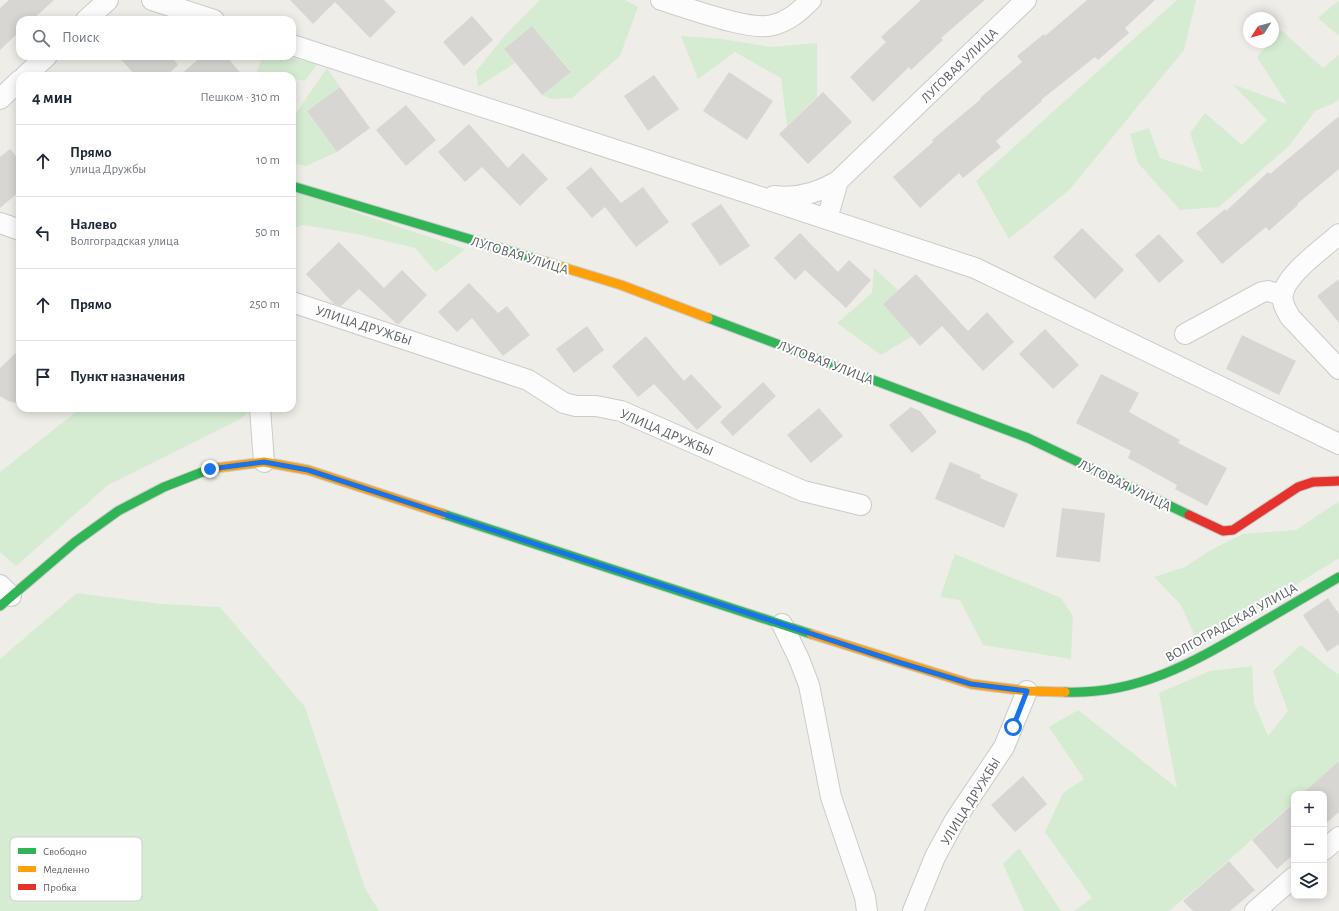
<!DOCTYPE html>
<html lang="ru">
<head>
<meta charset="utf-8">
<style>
	:root { --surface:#fff; --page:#f2f2f3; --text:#1f2937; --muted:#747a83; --line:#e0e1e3 }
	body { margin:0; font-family:"Alegreya Sans",sans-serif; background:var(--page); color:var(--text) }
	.controls { position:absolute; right:12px; bottom:12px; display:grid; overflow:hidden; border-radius:8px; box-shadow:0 2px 10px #0003 }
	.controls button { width:36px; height:36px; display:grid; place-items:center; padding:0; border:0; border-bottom:1px solid var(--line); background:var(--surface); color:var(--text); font:20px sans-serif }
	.compass { position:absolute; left:1243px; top:12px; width:36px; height:36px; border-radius:50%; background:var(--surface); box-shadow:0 2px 10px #0003; rotate:234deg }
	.stop { position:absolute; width:12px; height:12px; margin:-9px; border:3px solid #1a73e8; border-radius:50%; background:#fff }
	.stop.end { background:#1a73e8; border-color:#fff; box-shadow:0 1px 4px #0008 }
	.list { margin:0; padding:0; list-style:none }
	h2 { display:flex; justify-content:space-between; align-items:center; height:52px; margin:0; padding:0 16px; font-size:17px }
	h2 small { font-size:13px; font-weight:400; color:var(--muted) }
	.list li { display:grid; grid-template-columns:26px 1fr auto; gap:12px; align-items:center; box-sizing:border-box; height:72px; padding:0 16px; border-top:1px solid var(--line) }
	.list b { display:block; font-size:15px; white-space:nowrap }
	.list p { margin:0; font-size:13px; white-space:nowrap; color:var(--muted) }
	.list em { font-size:13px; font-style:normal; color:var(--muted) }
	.icon { flex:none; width:22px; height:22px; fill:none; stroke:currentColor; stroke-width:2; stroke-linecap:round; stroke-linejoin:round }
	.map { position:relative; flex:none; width:1339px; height:911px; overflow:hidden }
	.search { position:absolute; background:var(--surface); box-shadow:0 2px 10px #0003; left:16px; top:16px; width:280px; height:44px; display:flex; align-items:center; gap:10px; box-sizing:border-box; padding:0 14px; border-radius:12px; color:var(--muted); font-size:15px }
	.panel { position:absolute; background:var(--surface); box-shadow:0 2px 10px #0003; left:16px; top:72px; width:280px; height:340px; border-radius:12px }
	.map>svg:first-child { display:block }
</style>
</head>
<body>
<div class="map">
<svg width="1339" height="911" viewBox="0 0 1339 911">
	<rect width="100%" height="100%" fill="#eeede8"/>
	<path fill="#d5ecd2" d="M 540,0 L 625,0 L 638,7 L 620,56 L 572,98 L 551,99 L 542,95 L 571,71 L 532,26 L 504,49 L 515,63 L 478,87 L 476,71 L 507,33 Z
		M 1177,0 L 1196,0 L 1184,50 L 1070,189 L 1009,239 L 976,181 Z
		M 1339,0 L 1339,36 L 1318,18 Z
		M 1281,30 L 1323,68 L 1339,55 L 1339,98 L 1334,103 L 1315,111 L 1289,146 L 1219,207 L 1180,210 L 1138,163 L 1130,134 L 1149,128 L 1160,158 L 1203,172 L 1190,133 L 1205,113 L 1242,145 L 1267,120 L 1232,84 L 1287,104 L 1257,57 L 1270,42 L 1273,42 L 1273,38 Z
		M 681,36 L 722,39 L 772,47 L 817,43 L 817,97 L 787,126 L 781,78 L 735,52 L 698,79 Z
		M 263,56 L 284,56 L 317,64 L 305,81 L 292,78 L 292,76 L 255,76 Z
		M 327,68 L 340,87 L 307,111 L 337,152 L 306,166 L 292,163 L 292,119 Z
		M 292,191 L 465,249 L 436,272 L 415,248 L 357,234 L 304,225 L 292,228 Z
		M 874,268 L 898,290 L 883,304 L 919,332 L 881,355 L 837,323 L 872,293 Z
		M 81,408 L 251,408 L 252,410 L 240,419 L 108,485 L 16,566 L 0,552 L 0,472 Z
		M 1339,501 L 1339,558 L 1236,622 L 1195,636 L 1181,605 L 1154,577 L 1185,567 L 1209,551 L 1243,534 L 1296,530 Z
		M 955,554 L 1061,598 L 1073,616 L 1071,659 L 983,645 L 960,600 L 940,597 Z
		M 77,593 L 160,604 L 220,607 L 305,707 L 365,888 L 379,911 L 0,911 L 0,659 Z
		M 1301,645 L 1337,674 L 1339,672 L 1339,761 L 1303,794 L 1294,794 L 1294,802 L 1212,875 L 1169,911 L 1074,911 L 1092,898 L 1045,832 L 1063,793 L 1084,779 L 1049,727 L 1078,710 L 1177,788 L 1159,693 L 1210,671 L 1252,666 L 1254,703 L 1268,736 L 1288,711 L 1273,671 Z
		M 1019,848 L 1061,911 L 1024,911 L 1003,864 Z"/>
	<path fill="#d8d6d3" d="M 9,0 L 54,0 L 32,20 L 20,20 L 19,32 L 0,50 L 0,8 Z
		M 290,0 L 384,0 L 396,12 L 370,38 L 335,2 L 313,24 Z
		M 921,0 L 985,0 L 941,38 L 943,40 L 911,70 L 909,67 L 873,102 L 850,77 L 886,42 L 881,37 Z
		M 1087,0 L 1155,0 L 1125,28 L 1129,33 L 1098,60 L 1095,57 L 1041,100 L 1042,101 L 996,141 L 1001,147 L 963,178 L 959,173 L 920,208 L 893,177 L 933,142 L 932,140 L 981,99 L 980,98 L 1022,62 L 1017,56 L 1044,34 L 1045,36 Z
		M 472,16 L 493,40 L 464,66 L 443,42 Z
		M 532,26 L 571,72 L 542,95 L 504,49 Z
		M 118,56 L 171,56 L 178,65 L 166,76 L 136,76 Z
		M 202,56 L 226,56 L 243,76 L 179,76 Z
		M 729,72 L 773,101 L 747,140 L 703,111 Z
		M 654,75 L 679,109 L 648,131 L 624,96 Z
		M 340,87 L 370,128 L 337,152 L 307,111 Z
		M 823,92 L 852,122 L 808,164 L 779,134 Z
		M 406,105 L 436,140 L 406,166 L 376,130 Z
		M 1339,116 L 1339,169 L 1297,204 L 1298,205 L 1269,231 L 1266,227 L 1222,264 L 1196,233 L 1225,209 L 1226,211 L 1268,172 L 1270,174 Z
		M 469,124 L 508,168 L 523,153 L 548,179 L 520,206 L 482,167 L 465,182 L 438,152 Z
		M 10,149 L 20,161 L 20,191 L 0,208 L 0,157 Z
		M 591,167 L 621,203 L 643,187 L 669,222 L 636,247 L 605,207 L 592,218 L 566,188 Z
		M 721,204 L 750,246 L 720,266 L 691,224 Z
		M 1082,228 L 1124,270 L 1095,299 L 1053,257 Z
		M 800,233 L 838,272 L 849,260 L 871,280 L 846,308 L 805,270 L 795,280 L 774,258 Z
		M 1159,234 L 1184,261 L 1159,283 L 1135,255 Z
		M 339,242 L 384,288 L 402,270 L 427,295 L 398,325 L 359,289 L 341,306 L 334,304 L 306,274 Z
		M 916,274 L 968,331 L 987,312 L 1014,342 L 983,371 L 942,326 L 920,346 L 883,304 Z
		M 1339,279 L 1339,323 L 1317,296 Z
		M 469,283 L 498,313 L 507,306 L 530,335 L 503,356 L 472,318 L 457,332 L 438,312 Z
		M 587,326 L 604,350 L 574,373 L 556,349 Z
		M 1045,329 L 1079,365 L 1053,389 L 1019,354 Z
		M 1242,335 L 1296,361 L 1279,395 L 1226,369 Z
		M 646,336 L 684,381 L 691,374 L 722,407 L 697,430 L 654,384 L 638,397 L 612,366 Z
		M 20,349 L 20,404 L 8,401 L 0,396 L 0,368 Z
		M 1101,374 L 1139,393 L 1129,412 L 1180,440 L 1178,443 L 1227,468 L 1207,506 L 1175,489 L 1177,485 L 1128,458 L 1131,451 L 1076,423 Z
		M 763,382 L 776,396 L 733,436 L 720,422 Z
		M 911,407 L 920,411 L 937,432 L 912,453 L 889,425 Z
		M 819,408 L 843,436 L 811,463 L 787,435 Z
		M 950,462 L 981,475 L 980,478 L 1018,494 L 1004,528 L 935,499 Z
		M 1062,508 L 1105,513 L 1100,562 L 1056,557 Z
		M 1328,598 L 1339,614 L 1339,644 L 1327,652 L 1303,615 Z
		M 1339,761 L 1339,812 L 1324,825 L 1324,794 L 1302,794 Z
		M 1023,776 L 1047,804 L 1015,832 L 991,805 Z
		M 1294,803 L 1294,854 L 1277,869 L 1252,840 Z
		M 1229,861 L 1255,890 L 1230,911 L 1193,911 L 1183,901 Z"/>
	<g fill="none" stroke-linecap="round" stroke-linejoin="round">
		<defs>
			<path id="street" d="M 152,0 L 214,20
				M 661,0 C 685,7 751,32 773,25 C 789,21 800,11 811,0
				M 86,20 L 108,0
				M 292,45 L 748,193 L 975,268 L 1339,444
				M 25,76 L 47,56
				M 0,99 L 20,80
				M 774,196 C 798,199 818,193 838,181 L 1026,0
				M 827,219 L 838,181
				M 0,223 L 20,230
				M 1339,234 C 1324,248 1286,274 1283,294 C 1281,302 1286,310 1290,317 L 1339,369
				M 292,302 L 528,380 L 564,403 L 576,406 L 596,406 L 621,411 L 803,491 L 861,505
				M 1185,334 L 1262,292 L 1268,291 L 1282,295
				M 260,408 L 264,462
				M 0,585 L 11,596
				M 782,624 L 799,659 L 809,685 L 831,797 L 865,897 L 867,911
				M 1324,850 L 1339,837
				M 913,911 L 935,857 L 955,820 L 1004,747 L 1027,691
				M 1255,911 L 1294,877"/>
			<path id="fast" d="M 292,186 L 546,262
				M 708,318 L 1028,438 L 1189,515
				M 443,514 L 811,634
				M 0,606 L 75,542 L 118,511 L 164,487 L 210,469 L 216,468
				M 1065,692 C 1137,695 1192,663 1252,628 C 1281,611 1310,594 1339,577"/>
			<path id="slow" d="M 546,262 L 621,285 L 708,318
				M 216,468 L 264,462 L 308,470 L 443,514
				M 811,634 L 971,684 L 1027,691 L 1065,692"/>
			<path id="jam" d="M 1189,515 L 1223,531 L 1233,530 L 1298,487 L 1313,482 L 1339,481"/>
		</defs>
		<use href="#street" stroke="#cbcbca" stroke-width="22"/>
		<use href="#fast" stroke="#cacbca" stroke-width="11"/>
		<use href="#slow" stroke="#cacbca" stroke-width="11"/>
		<use href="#jam" stroke="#cacbca" stroke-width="11"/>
		<use href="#street" stroke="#fcfcfc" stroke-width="20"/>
		<use href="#fast" stroke="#30b455" stroke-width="9"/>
		<use href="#slow" stroke="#ff9f0a" stroke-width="9"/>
		<use href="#jam" stroke="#e5322d" stroke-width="9"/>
	</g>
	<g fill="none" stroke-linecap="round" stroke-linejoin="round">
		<path stroke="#1a73e8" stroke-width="5" d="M 210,469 L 264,462 L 308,470 L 898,662 L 971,684 L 1027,691 L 1013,727"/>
	</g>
	<g text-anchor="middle" stroke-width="4" stroke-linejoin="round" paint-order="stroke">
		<g font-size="14" fill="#5d6167" stroke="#fff">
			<text transform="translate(959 65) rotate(-44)" y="5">ЛУГОВАЯ УЛИЦА</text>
			<text transform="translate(520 255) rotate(17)" y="5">ЛУГОВАЯ УЛИЦА</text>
			<text transform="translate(364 325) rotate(18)" y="5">УЛИЦА ДРУЖБЫ</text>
			<text transform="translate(826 362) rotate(21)" y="5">ЛУГОВАЯ УЛИЦА</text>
			<text transform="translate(667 432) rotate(23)" y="5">УЛИЦА ДРУЖБЫ</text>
			<text transform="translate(1125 485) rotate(26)" y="5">ЛУГОВАЯ УЛИЦА</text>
			<text transform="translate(1231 622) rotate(-29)" y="5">ВОЛГОГРАДСКАЯ УЛИЦА</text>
			<text transform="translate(970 801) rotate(-58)" y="5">УЛИЦА ДРУЖБЫ</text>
		</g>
	</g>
	<rect x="10" y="837" width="132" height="64" rx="6" fill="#fff" stroke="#ced0d1" stroke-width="1"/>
	<rect x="18" y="848" width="18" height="6" fill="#30b455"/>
	<rect x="18" y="866" width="18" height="6" fill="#ff9f0a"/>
	<rect x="18" y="884" width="18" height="6" fill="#e5322d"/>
	<g font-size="11" fill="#5d6167">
		<text x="43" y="855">Свободно</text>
		<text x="43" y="873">Медленно</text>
		<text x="43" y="891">Пробка</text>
	</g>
</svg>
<div class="controls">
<button>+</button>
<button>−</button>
<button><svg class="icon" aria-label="layers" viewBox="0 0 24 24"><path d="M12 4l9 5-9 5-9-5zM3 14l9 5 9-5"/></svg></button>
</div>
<svg class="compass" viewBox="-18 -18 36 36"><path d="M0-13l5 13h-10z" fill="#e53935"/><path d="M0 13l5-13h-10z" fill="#747a83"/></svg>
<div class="stop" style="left:1013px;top:727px"></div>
<div class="stop end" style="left:210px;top:469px"></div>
<div class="search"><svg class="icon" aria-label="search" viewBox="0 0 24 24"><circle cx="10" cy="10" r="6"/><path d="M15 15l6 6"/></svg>Поиск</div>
<section class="panel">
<h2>4 мин<small>Пешком · 310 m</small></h2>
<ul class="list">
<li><svg class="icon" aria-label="ahead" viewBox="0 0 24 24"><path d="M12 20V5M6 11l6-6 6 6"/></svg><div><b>Прямо</b><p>улица Дружбы</p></div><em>10 m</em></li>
<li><svg class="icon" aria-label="left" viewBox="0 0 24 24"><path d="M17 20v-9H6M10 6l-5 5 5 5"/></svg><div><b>Налево</b><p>Волгоградская улица</p></div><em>50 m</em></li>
<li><svg class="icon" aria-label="ahead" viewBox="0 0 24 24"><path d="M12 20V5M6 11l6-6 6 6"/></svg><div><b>Прямо</b></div><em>250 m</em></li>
<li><svg class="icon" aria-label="arrive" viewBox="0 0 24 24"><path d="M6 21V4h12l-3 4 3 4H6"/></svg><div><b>Пункт назначения</b></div></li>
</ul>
</section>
</div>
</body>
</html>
